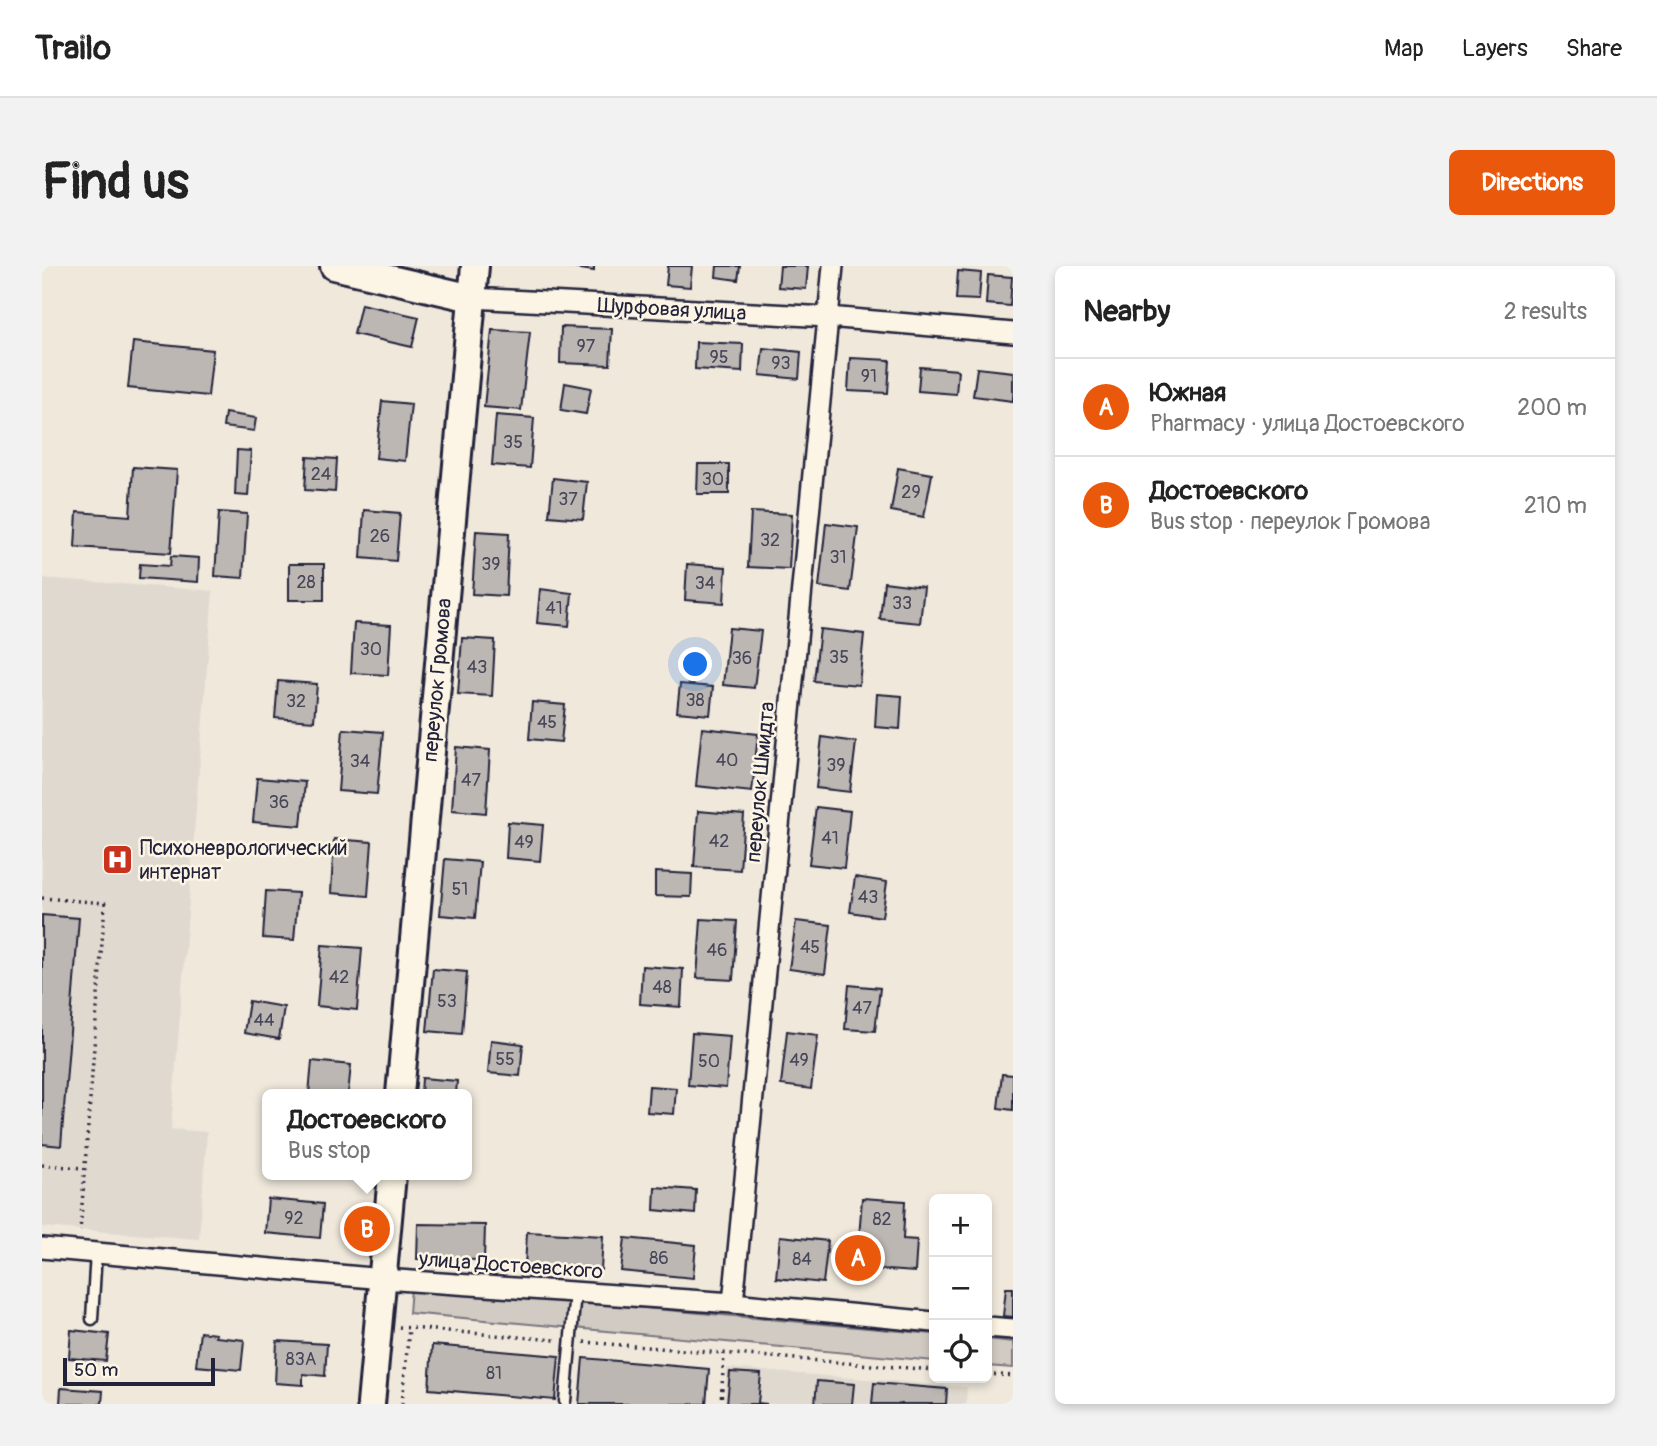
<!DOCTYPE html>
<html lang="en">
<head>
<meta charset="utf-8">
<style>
	:root { --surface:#fff; --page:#f2f2f2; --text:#222; --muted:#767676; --line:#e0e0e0; --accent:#ea580c }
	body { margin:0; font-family:Pangolin,sans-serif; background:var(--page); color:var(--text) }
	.controls { position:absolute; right:21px; bottom:21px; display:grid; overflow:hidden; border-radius:10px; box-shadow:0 4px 10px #0003 }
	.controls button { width:63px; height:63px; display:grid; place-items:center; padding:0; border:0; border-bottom:2px solid var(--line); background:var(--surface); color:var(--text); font:35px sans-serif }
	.scale { position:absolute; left:21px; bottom:18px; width:152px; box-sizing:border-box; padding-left:7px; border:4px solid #22223b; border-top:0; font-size:19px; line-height:24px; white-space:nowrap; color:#22223b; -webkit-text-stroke:5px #fcf5e5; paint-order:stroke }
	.you { position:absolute; left:654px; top:399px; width:24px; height:24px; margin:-18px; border:5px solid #fff; border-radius:50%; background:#1a73e8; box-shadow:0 0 0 10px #1a73e833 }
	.badge { display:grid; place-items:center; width:46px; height:46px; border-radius:50%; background:var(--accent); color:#fff; font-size:23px; font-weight:700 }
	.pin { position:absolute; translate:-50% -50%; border:4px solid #fff; box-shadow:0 2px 7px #0006 }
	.popup { position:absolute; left:220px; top:823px; width:210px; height:91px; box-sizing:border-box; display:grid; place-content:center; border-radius:10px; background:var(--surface); filter:drop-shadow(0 2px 5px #0005); font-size:23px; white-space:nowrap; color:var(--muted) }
	.popup b { font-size:26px; color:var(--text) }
	.popup::after { content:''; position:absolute; left:50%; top:100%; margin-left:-14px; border:14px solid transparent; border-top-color:var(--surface) }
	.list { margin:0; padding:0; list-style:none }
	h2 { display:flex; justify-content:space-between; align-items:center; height:91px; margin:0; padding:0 28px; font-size:30px }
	h2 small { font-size:23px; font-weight:400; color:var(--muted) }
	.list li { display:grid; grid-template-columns:46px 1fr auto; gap:21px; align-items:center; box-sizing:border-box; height:98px; padding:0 28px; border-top:2px solid var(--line) }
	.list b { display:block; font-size:26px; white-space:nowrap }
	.list p { margin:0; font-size:23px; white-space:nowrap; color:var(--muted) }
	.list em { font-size:23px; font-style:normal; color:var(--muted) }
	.icon { flex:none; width:38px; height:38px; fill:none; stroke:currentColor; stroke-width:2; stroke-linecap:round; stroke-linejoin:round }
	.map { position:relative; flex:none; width:971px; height:1138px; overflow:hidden; border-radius:10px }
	header { display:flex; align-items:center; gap:42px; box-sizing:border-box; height:98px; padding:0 35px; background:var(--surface); border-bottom:2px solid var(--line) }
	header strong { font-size:33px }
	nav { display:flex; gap:38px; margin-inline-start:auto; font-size:24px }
	.intro { display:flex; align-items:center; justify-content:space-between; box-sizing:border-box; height:168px; padding:0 42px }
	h1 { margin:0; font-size:49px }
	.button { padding:18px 32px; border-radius:10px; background:var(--accent); color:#fff; font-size:24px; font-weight:700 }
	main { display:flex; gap:42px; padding:0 42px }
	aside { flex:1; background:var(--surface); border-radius:10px; box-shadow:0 4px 10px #0003 }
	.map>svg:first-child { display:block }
</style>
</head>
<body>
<header>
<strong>Trailo</strong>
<nav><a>Map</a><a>Layers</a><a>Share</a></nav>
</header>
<div class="intro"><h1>Find us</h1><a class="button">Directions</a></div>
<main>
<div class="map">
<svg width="971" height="1138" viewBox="0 0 971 1138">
	<rect width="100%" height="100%" fill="#efe8db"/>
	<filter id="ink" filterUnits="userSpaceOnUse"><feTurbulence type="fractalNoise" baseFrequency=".0143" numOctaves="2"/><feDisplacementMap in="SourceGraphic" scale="14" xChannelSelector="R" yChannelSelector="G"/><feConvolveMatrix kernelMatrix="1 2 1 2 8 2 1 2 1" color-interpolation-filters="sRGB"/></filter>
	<g filter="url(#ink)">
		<path fill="#e0d9cf" d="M 0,312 L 171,325 L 129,863 L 165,866 L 157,973 L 0,961 Z
			M 685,1102 L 925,1121 L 924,1138 L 682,1138 Z"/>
		<path fill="#d1cbc3" stroke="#7a767f" stroke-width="2" d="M 369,1021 L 892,1068 L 892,1095 L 367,1047 Z
			M 945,1073 L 971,1076 L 971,1102 L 945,1100 Z"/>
		<path fill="#bcb7b3" stroke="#22223b" stroke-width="2" d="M 519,0 L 552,0 L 552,5 Z
			M 626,0 L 650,0 L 648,21 L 624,19 Z
			M 675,0 L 698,0 L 696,14 L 674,11 Z
			M 738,0 L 766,0 L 764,23 L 736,21 Z
			M 916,5 L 939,7 L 937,34 L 914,33 Z
			M 946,9 L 970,11 L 968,40 L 944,38 Z
			M 319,38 L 377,51 L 370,81 L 312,68 Z
			M 519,61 L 570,63 L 568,99 L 518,97 Z
			M 450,64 L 488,66 L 479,144 L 442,141 Z
			M 91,76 L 171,84 L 166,130 L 86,122 Z
			M 654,76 L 701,78 L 700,106 L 653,103 Z
			M 721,82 L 759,86 L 757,113 L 718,109 Z
			M 808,92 L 848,94 L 846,127 L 806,125 Z
			M 878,101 L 916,104 L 914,128 L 876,125 Z
			M 935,102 L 971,106 L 971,135 L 931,130 Z
			M 523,117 L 549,122 L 544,148 L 519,144 Z
			M 340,135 L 369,138 L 363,195 L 334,192 Z
			M 183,147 L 214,152 L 212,165 L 181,161 Z
			M 454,149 L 492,152 L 488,202 L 450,199 Z
			M 195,184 L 209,185 L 206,230 L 193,229 Z
			M 265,191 L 295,193 L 293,226 L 263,224 Z
			M 656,198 L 687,198 L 687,228 L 655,228 Z
			M 91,201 L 135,204 L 129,287 L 33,281 L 35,246 L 88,250 Z
			M 856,202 L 890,208 L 882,251 L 849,245 Z
			M 511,212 L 545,216 L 541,253 L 507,250 Z
			M 322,244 L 358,247 L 354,295 L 319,292 Z
			M 177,246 L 205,248 L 201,312 L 173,310 Z
			M 709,246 L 750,248 L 747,303 L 706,301 Z
			M 784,257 L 816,261 L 808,325 L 777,321 Z
			M 434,265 L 467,267 L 464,330 L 430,328 Z
			M 129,290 L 157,292 L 156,316 L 97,312 L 98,298 L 128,300 Z
			M 247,298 L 282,298 L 282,334 L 247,334 Z
			M 645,298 L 684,301 L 682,337 L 643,334 Z
			M 842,316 L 882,321 L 878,357 L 838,353 Z
			M 498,323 L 530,327 L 527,360 L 495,357 Z
			M 312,357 L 349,359 L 346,409 L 309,407 Z
			M 687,362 L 719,365 L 712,422 L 681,419 Z
			M 778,363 L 822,368 L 817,419 L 772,415 Z
			M 420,372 L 453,374 L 450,430 L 416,428 Z
			M 236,415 L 275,418 L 272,455 L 233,452 Z
			M 638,418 L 671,421 L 668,449 L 635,446 Z
			M 835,428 L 860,430 L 858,463 L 833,461 Z
			M 490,436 L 523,439 L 519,476 L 487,473 Z
			M 660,462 L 716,468 L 710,526 L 654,520 Z
			M 301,463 L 341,466 L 335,528 L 296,525 Z
			M 780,471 L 814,476 L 808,526 L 774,522 Z
			M 414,481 L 448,484 L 444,547 L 410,544 Z
			M 215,512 L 263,516 L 259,560 L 211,556 Z
			M 774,541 L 808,545 L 802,602 L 767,598 Z
			M 656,545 L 702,549 L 698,604 L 652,601 Z
			M 466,556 L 501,559 L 498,595 L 464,592 Z
			M 292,573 L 330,576 L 326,630 L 289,627 Z
			M 403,593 L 438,596 L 433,652 L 398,649 Z
			M 613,606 L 650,608 L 649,631 L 613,630 Z
			M 813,611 L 845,616 L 840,651 L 808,646 Z
			M 224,625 L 256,627 L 252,674 L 221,672 Z
			M 0,649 L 37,652 L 19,880 L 0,878 Z
			M 659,653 L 695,655 L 691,714 L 655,712 Z
			M 754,655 L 789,659 L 783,708 L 747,703 Z
			M 280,679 L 320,682 L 315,744 L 275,740 Z
			M 600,700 L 641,703 L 639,741 L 598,738 Z
			M 391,703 L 425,706 L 420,768 L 385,765 Z
			M 807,719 L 838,722 L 833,765 L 803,763 Z
			M 207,735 L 242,741 L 237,773 L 202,767 Z
			M 745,765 L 776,769 L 769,823 L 739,819 Z
			M 650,767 L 688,770 L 684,822 L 646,819 Z
			M 449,774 L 481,778 L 478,810 L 446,807 Z
			M 270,795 L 309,799 L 306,828 L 267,828 Z
			M 960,808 L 971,809 L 971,844 L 956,842 Z
			M 380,812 L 415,815 L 414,828 L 379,828 Z
			M 607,820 L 634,822 L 632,848 L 605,846 Z
			M 613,921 L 654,924 L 653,948 L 612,944 Z
			M 820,932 L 863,935 L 861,973 L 875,974 L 873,1006 L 801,1001 L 803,971 L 817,972 Z
			M 226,933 L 281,938 L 278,972 L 223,967 Z
			M 376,958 L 443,959 L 442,994 L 375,993 Z
			M 485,966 L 561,970 L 559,1004 L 483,1001 Z
			M 738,970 L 786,975 L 781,1017 L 734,1012 Z
			M 583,972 L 654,979 L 651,1012 L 579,1005 Z
			M 964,1022 L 971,1022 L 971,1051 L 961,1050 Z
			M 29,1064 L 67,1068 L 64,1095 L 27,1092 Z
			M 158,1066 L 174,1068 L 173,1071 L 202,1074 L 199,1104 L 154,1100 Z
			M 235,1075 L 285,1078 L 283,1110 L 261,1108 L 261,1119 L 233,1117 Z
			M 390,1079 L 517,1090 L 513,1134 L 387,1123 Z
			M 541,1092 L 667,1103 L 664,1138 L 537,1138 Z
			M 688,1106 L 719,1108 L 716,1137 L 725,1138 L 685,1138 Z
			M 775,1115 L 812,1118 L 810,1138 L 773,1138 Z
			M 832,1117 L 905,1123 L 904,1138 L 830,1138 Z
			M 19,1122 L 61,1125 L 60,1138 L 18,1138 Z"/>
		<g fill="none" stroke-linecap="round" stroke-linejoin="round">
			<defs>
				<path id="lane" d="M 50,1053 L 54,986
					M 523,1135 L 533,1026"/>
				<path id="street" d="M 430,32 L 786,51 L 971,67
					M 0,982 L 341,1013 L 691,1037 L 892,1056
					M 691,1037 L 791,0
					M 945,1061 L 971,1063"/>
				<path id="secondary" d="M 292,0 L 430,32
					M 358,828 L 433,0
					M 329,1138 L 350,909"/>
			</defs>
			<use href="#lane" stroke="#22223b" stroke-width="15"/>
			<use href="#street" stroke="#22223b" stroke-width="24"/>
			<use href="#secondary" stroke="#22223b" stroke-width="32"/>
			<path stroke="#22223b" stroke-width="3.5" stroke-dasharray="2 5" stroke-linecap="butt" d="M 0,632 L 63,637 L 38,965
				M 0,899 L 42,902
				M 357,1061 L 513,1074
				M 542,1076 L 892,1104
				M 945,1108 L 971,1110
				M 360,1138 L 367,1062
				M 679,1138 L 682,1088"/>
			<use href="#lane" stroke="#fcf5e5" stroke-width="10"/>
			<use href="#street" stroke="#fcf5e5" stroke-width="19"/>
			<use href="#secondary" stroke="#fcf5e5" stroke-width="26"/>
		</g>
	</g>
	<defs>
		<symbol id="hospital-square" viewBox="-11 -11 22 22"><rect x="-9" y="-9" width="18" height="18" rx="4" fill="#c8321e" stroke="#fcf5e5"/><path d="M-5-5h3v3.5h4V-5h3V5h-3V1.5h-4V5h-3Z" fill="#fff"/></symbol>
	</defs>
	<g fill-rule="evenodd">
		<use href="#hospital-square" x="58" y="576" width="35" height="35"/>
	</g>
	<g text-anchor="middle" stroke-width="5" stroke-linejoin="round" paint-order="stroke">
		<g font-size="18" fill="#484759">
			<text x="544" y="86">97</text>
			<text x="677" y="97">95</text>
			<text x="739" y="103">93</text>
			<text x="827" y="116">91</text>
			<text x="471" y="182">35</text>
			<text x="279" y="214">24</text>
			<text x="671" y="219">30</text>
			<text x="869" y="232">29</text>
			<text x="526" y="239">37</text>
			<text x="338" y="276">26</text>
			<text x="728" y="280">32</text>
			<text x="796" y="297">31</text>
			<text x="449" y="304">39</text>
			<text x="264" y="322">28</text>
			<text x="663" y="323">34</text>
			<text x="860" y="343">33</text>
			<text x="512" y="348">41</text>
			<text x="329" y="389">30</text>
			<text x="797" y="397">35</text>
			<text x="700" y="398">36</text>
			<text x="435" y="407">43</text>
			<text x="653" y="440">38</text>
			<text x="254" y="441">32</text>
			<text x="505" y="462">45</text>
			<text x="685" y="500">40</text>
			<text x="318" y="501">34</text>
			<text x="794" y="505">39</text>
			<text x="429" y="520">47</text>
			<text x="237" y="542">36</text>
			<text x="788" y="578">41</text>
			<text x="677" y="581">42</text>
			<text x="482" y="582">49</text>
			<text x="418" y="629">51</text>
			<text x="826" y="637">43</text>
			<text x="768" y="687">45</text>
			<text x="675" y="690">46</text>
			<text x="297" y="717">42</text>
			<text x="620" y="727">48</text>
			<text x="405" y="741">53</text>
			<text x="820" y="748">47</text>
			<text x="222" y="760">44</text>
			<text x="463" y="799">55</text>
			<text x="757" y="800">49</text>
			<text x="667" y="801">50</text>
			<text x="252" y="958">92</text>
			<text x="840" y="959">82</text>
			<text x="617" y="998">86</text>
			<text x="760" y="999">84</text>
			<text x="259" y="1099">83А</text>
			<text x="452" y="1113">81</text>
		</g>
		<g font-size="21" fill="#22223b" stroke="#fcf5e5">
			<text transform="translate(630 43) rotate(3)" y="7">Шурфовая улица</text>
			<text transform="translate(395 414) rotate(-85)" y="7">переулок Громова</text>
			<text transform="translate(718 516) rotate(-85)" y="7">переулок Шмидта</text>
			<text transform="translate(469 999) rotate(4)" y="7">улица Достоевского</text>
		</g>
		<g font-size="21" fill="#22223b" stroke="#fcf5e5" text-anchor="start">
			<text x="98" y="589">Психоневрологический<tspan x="98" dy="24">интернат</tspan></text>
		</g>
	</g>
</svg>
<div class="controls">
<button>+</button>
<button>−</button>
<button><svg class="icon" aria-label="locate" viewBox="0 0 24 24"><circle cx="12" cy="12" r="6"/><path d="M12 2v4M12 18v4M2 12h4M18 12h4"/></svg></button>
</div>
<div class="scale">50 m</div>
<div class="you"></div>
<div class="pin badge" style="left:816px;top:992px">A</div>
<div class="pin badge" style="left:325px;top:963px">B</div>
<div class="popup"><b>Достоевского</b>Bus stop</div>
</div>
<aside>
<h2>Nearby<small>2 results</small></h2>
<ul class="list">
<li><span class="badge">A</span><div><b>Южная</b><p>Pharmacy · улица Достоевского</p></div><em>200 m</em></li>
<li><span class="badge">B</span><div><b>Достоевского</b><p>Bus stop · переулок Громова</p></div><em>210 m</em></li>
</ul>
</aside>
</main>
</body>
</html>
